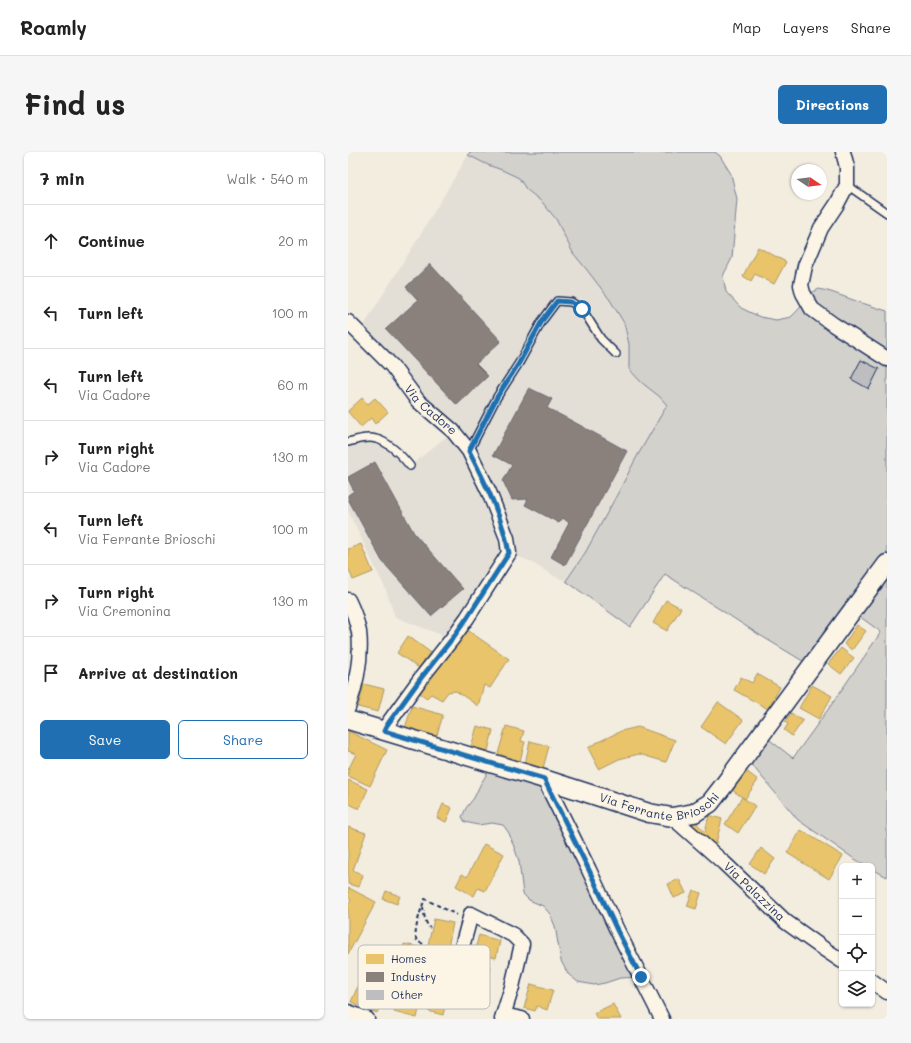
<!DOCTYPE html>
<html lang="en">
<head>
<meta charset="utf-8">
<style>
	:root { --surface:#fff; --page:#f6f6f6; --text:#222; --muted:#767676; --line:#e0e0e0; --accent:#1f6fb2 }
	body { margin:0; font-family:Mali,sans-serif; background:var(--page); color:var(--text) }
	.controls { position:absolute; right:12px; bottom:12px; display:grid; overflow:hidden; border-radius:6px; box-shadow:0 1px 3px #0004 }
	.controls button { width:36px; height:36px; display:grid; place-items:center; padding:0; border:0; border-bottom:1px solid var(--line); background:var(--surface); color:var(--text); font:20px sans-serif }
	.compass { position:absolute; left:443px; top:12px; width:36px; height:36px; border-radius:50%; background:var(--surface); box-shadow:0 1px 3px #0004; rotate:103deg }
	.stop { position:absolute; width:12px; height:12px; margin:-9px; border:3px solid #1f6fb2; border-radius:50%; background:#fff }
	.stop.end { background:#1f6fb2; border-color:#fff; box-shadow:0 1px 4px #0008 }
	.list { margin:0; padding:0; list-style:none }
	h2 { display:flex; justify-content:space-between; align-items:center; height:52px; margin:0; padding:0 16px; font-size:17px }
	h2 small { font-size:13px; font-weight:400; color:var(--muted) }
	.list li { display:grid; grid-template-columns:26px 1fr auto; gap:12px; align-items:center; box-sizing:border-box; height:72px; padding:0 16px; border-top:1px solid var(--line) }
	.list b { display:block; font-size:15px; white-space:nowrap }
	.list p { margin:0; font-size:13px; white-space:nowrap; color:var(--muted) }
	.list em { font-size:13px; font-style:normal; color:var(--muted) }
	.actions { display:flex; gap:8px; padding:12px 16px }
	.actions a { flex:1; padding:9px 0; border:1px solid var(--accent); border-radius:6px; text-align:center; font-size:14px; color:var(--accent) }
	.actions .main { background:var(--accent); color:#fff }
	.icon { flex:none; width:22px; height:22px; fill:none; stroke:currentColor; stroke-width:2; stroke-linecap:round; stroke-linejoin:round }
	.map { position:relative; flex:none; width:539px; height:867px; overflow:hidden; border-radius:6px }
	header { display:flex; align-items:center; gap:24px; box-sizing:border-box; height:56px; padding:0 20px; background:var(--surface); border-bottom:1px solid var(--line) }
	header strong { font-size:19px }
	nav { display:flex; gap:22px; margin-inline-start:auto; font-size:14px }
	.intro { display:flex; align-items:center; justify-content:space-between; box-sizing:border-box; height:96px; padding:0 24px }
	h1 { margin:0; font-size:28px }
	.button { padding:10px 18px; border-radius:6px; background:var(--accent); color:#fff; font-size:14px; font-weight:700 }
	main { display:flex; gap:24px; padding:0 24px }
	aside { flex:1; background:var(--surface); border-radius:6px; box-shadow:0 1px 3px #0004 }
	.map>svg:first-child { display:block }
</style>
</head>
<body>
<header>
<strong>Roamly</strong>
<nav><a>Map</a><a>Layers</a><a>Share</a></nav>
</header>
<div class="intro"><h1>Find us</h1><a class="button">Directions</a></div>
<main>
<aside>
<h2>7 min<small>Walk · 540 m</small></h2>
<ul class="list">
<li><svg class="icon" aria-label="ahead" viewBox="0 0 24 24"><path d="M12 20V5M6 11l6-6 6 6"/></svg><div><b>Continue</b></div><em>20 m</em></li>
<li><svg class="icon" aria-label="left" viewBox="0 0 24 24"><path d="M17 20v-9H6M10 6l-5 5 5 5"/></svg><div><b>Turn left</b></div><em>100 m</em></li>
<li><svg class="icon" aria-label="left" viewBox="0 0 24 24"><path d="M17 20v-9H6M10 6l-5 5 5 5"/></svg><div><b>Turn left</b><p>Via Cadore</p></div><em>60 m</em></li>
<li><svg class="icon" aria-label="right" viewBox="0 0 24 24"><path d="M7 20v-9h11M14 6l5 5-5 5"/></svg><div><b>Turn right</b><p>Via Cadore</p></div><em>130 m</em></li>
<li><svg class="icon" aria-label="left" viewBox="0 0 24 24"><path d="M17 20v-9H6M10 6l-5 5 5 5"/></svg><div><b>Turn left</b><p>Via Ferrante Brioschi</p></div><em>100 m</em></li>
<li><svg class="icon" aria-label="right" viewBox="0 0 24 24"><path d="M7 20v-9h11M14 6l5 5-5 5"/></svg><div><b>Turn right</b><p>Via Cremonina</p></div><em>130 m</em></li>
<li><svg class="icon" aria-label="arrive" viewBox="0 0 24 24"><path d="M6 21V4h12l-3 4 3 4H6"/></svg><div><b>Arrive at destination</b></div></li>
</ul>
<div class="actions"><a class="main">Save</a><a>Share</a></div>
</aside>
<div class="map">
<svg width="539" height="867" viewBox="0 0 539 867">
	<rect width="100%" height="100%" fill="#f3ede0"/>
	<filter id="ink" filterUnits="userSpaceOnUse"><feTurbulence type="fractalNoise" baseFrequency=".025" numOctaves="2"/><feDisplacementMap in="SourceGraphic" scale="8" xChannelSelector="R" yChannelSelector="G"/><feConvolveMatrix kernelMatrix="1 2 1 2 8 2 1 2 1" color-interpolation-filters="sRGB"/></filter>
	<g filter="url(#ink)">
		<path fill="#e3dfd6" d="M 120,3 L 140,13 L 154,18 L 171,26 L 178,37 L 194,50 L 208,67 L 225,101 L 239,118 L 262,148 L 276,171 L 281,192 L 281,217 L 320,253 L 287,308 L 270,341 L 237,401 L 218,429 L 206,424 L 181,409 L 161,401 L 104,487 L 47,465 L 38,438 L 0,359 L 0,290 L 28,287 L 62,314 L 105,279 L 11,181 L 74,80 Z"/>
		<path fill="#d3d1cc" stroke="#778095" d="M 122,0 L 367,0 L 372,4 L 383,22 L 389,47 L 384,106 L 375,124 L 378,140 L 393,156 L 412,165 L 428,168 L 443,165 L 451,157 L 463,141 L 471,137 L 483,140 L 511,150 L 539,159 L 539,725 L 524,717 L 524,714 L 519,714 L 505,706 L 450,668 L 403,612 L 414,582 L 445,606 L 484,552 L 533,480 L 504,459 L 463,514 L 410,482 L 317,422 L 282,475 L 218,429 L 237,401 L 270,341 L 287,308 L 319,253 L 312,245 L 293,230 L 281,217 L 281,192 L 276,171 L 262,148 L 239,118 L 225,101 L 208,67 L 194,50 L 178,37 L 171,26 L 154,18 L 140,13 L 120,3 Z
			M 145,612 L 187,625 L 293,825 L 272,826 L 257,831 L 246,833 L 230,830 L 220,822 L 213,809 L 207,774 L 202,762 L 195,754 L 181,748 L 175,742 L 171,709 L 161,681 L 155,673 L 144,671 L 130,673 L 117,670 L 114,665 L 118,656 L 126,646 L 132,633 Z"/>
		<path fill="#e9c46a" stroke="#ab9766" d="M 410,95 L 438,110 L 426,132 L 407,122 L 403,129 L 395,124 Z
			M 14,246 L 20,252 L 27,246 L 40,260 L 27,272 L 23,266 L 13,275 L 0,260 L 0,259 Z
			M 13,392 L 25,420 L 5,428 L 0,415 L 0,397 Z
			M 318,448 L 333,456 L 319,479 L 305,471 Z
			M 509,473 L 518,479 L 504,498 L 496,492 Z
			M 118,477 L 161,507 L 142,536 L 136,533 L 130,554 L 108,539 L 100,540 L 94,548 L 83,542 L 79,546 L 70,540 Z
			M 60,484 L 82,500 L 71,516 L 49,501 Z
			M 493,496 L 506,506 L 493,522 L 480,512 Z
			M 409,522 L 432,535 L 420,557 L 386,538 L 393,525 L 404,531 Z
			M 16,532 L 36,537 L 30,560 L 10,555 Z
			M 464,533 L 484,544 L 471,567 L 451,556 Z
			M 370,550 L 395,568 L 378,592 L 353,575 Z
			M 64,554 L 95,563 L 88,586 L 57,576 Z
			M 443,561 L 455,569 L 444,584 L 436,578 L 440,572 L 437,570 Z
			M 129,574 L 145,578 L 140,599 L 123,595 Z
			M 158,574 L 176,579 L 173,589 L 177,590 L 172,609 L 150,602 Z
			M 290,575 L 327,588 L 318,610 L 291,602 L 271,607 L 251,617 L 240,596 L 248,591 L 273,579 Z
			M 0,579 L 39,598 L 22,634 L 0,624 L 0,618 L 8,602 L 0,599 Z
			M 182,589 L 201,594 L 194,620 L 176,616 Z
			M 398,619 L 410,628 L 397,647 L 384,638 Z
			M 0,628 L 20,637 L 11,657 L 0,651 Z
			M 394,645 L 407,654 L 390,681 L 377,672 Z
			M 95,652 L 104,656 L 98,670 L 89,666 Z
			M 361,663 L 374,667 L 366,699 L 337,674 L 345,667 L 357,680 Z
			M 0,675 L 18,681 L 5,718 L 15,723 L 11,735 L 0,732 Z
			M 453,678 L 495,704 L 481,727 L 439,701 Z
			M 136,692 L 156,702 L 137,739 L 130,736 L 126,744 L 108,734 L 114,722 L 119,725 Z
			M 413,696 L 427,707 L 416,722 L 402,712 Z
			M 331,727 L 338,741 L 326,746 L 320,732 Z
			M 1,736 L 28,750 L 0,802 L 0,752 L 3,748 L 0,745 L 0,738 Z
			M 345,738 L 353,741 L 348,757 L 339,754 Z
			M 38,739 L 52,744 L 49,752 L 35,747 Z
			M 86,767 L 105,771 L 95,820 L 52,811 L 56,792 L 79,797 Z
			M 131,783 L 152,789 L 148,806 L 126,801 Z
			M 124,812 L 143,816 L 138,835 L 120,831 Z
			M 183,832 L 205,838 L 199,858 L 189,854 L 187,859 L 176,856 Z
			M 10,834 L 36,846 L 29,861 L 3,850 Z
			M 51,842 L 73,848 L 69,866 L 46,860 Z
			M 85,842 L 99,846 L 95,863 L 80,859 Z
			M 265,852 L 273,867 L 249,867 L 246,861 Z"/>
		<path fill="#8a817c" stroke="#696873" d="M 82,112 L 153,189 L 128,212 L 140,224 L 109,253 L 38,177 L 70,148 L 58,135 Z
			M 181,236 L 204,247 L 199,256 L 226,270 L 279,299 L 217,413 L 203,405 L 221,371 L 215,366 L 211,371 L 177,353 L 180,347 L 164,348 L 155,329 L 164,313 L 145,303 Z
			M 27,310 L 66,381 L 115,437 L 83,464 L 34,409 L 0,347 L 0,343 L 6,339 L 0,327 L 0,325 Z"/>
		<path fill="#bebec0" stroke="#1b2f5e" d="M 513,208 L 531,217 L 521,237 L 503,227 Z"/>
		<g fill="none" stroke-linecap="round" stroke-linejoin="round">
			<defs>
				<path id="service" d="M 499,33 L 539,61
					M 0,290 C 9,288 19,284 28,287 C 41,290 54,304 62,314
					M 121,299 L 149,245 L 171,211 L 194,169 L 209,149 L 223,150 L 234,157 L 253,187 L 268,202"/>
				<g id="minor">
					<path d="M 495,0 L 499,15 L 499,33 L 489,52 L 473,76 L 457,114 L 453,133 L 455,141 L 464,157 L 486,173 L 539,207"/>
					<path id="s1" d="M 0,170 L 44,214 L 70,249 L 105,279 L 121,299 L 141,340 L 159,386 L 161,401 L 119,466 L 104,487 L 73,526 L 39,573 L 36,579"/>
					<path d="M 0,448 C 5,458 9,470 11,480 C 14,505 8,533 0,556"/>
					<path d="M 196,627 L 241,718 L 268,776 L 314,867"/>
					<path id="s2" d="M 324,665 L 376,711 L 438,770 L 473,795 L 494,809"/>
					<path d="M 105,828 L 123,762 L 165,783 L 174,792 L 164,835 L 154,867"/>
					<path d="M 524,829 L 539,840"/>
					<path d="M 0,860 L 19,867"/>
					<path d="M 155,863 L 174,867"/>
				</g>
				<g id="tertiary">
					<path id="s3" d="M 0,568 L 196,627 L 301,661 L 324,665 L 346,661 L 362,651 L 376,633 L 504,459 L 539,412"/>
				</g>
			</defs>
			<use href="#service" stroke="#1b2f5e" stroke-width="10"/>
			<use href="#minor" stroke="#1b2f5e" stroke-width="17"/>
			<use href="#tertiary" stroke="#1b2f5e" stroke-width="21"/>
			<path stroke="#1b2f5e" stroke-width="2" stroke-dasharray="4 3" stroke-linecap="butt" d="M 75,755 C 76,763 77,771 82,776
				M 75,792 C 73,791 70,790 69,789 C 64,782 74,754 77,747 L 109,763"/>
			<use href="#service" stroke="#fcf5e5" stroke-width="7"/>
			<use href="#minor" stroke="#fcf5e5" stroke-width="14"/>
			<use href="#tertiary" stroke="#fcf5e5" stroke-width="18"/>
		</g>
	</g>
	<g fill="none" stroke-linecap="round" stroke-linejoin="round" filter="url(#ink)">
		<path stroke="#1f6fb2" stroke-width="5" d="M 234,157 L 223,150 L 209,149 L 194,169 L 171,211 L 149,245 L 121,299 C 137,330 155,367 161,401 L 119,466 L 104,487 L 73,526 L 39,573 L 36,579 L 196,627 L 241,718 L 268,776 L 293,825"/>
	</g>
	<g text-anchor="middle" stroke-width="4" stroke-linejoin="round" paint-order="stroke">
		<g font-size="12" fill="#1b2f5e" stroke="#fcf5e5">
			<text dy="4" stroke="none"><textPath href="#s1" startOffset="121">Via Cadore</textPath></text>
			<text dy="4" stroke="none"><textPath href="#s3" startOffset="327">Via Ferrante Brioschi</textPath></text>
			<text dy="4" stroke="none"><textPath href="#s2" startOffset="111">Via Palazzina</textPath></text>
		</g>
	</g>
	<rect x="10" y="793" width="132" height="64" rx="6" fill="#fcf5e5" stroke="#b8babc" stroke-width="1"/>
	<rect x="18" y="802" width="18" height="10" fill="#e9c46a"/>
	<rect x="18" y="820" width="18" height="10" fill="#8a817c"/>
	<rect x="18" y="838" width="18" height="10" fill="#bebec0"/>
	<g font-size="11" fill="#1b2f5e">
		<text x="43" y="811">Homes</text>
		<text x="43" y="829">Industry</text>
		<text x="43" y="847">Other</text>
	</g>
</svg>
<div class="controls">
<button>+</button>
<button>−</button>
<button><svg class="icon" aria-label="locate" viewBox="0 0 24 24"><circle cx="12" cy="12" r="6"/><path d="M12 2v4M12 18v4M2 12h4M18 12h4"/></svg></button>
<button><svg class="icon" aria-label="layers" viewBox="0 0 24 24"><path d="M12 4l9 5-9 5-9-5zM3 14l9 5 9-5"/></svg></button>
</div>
<svg class="compass" viewBox="-18 -18 36 36"><path d="M0-13l5 13h-10z" fill="#e53935"/><path d="M0 13l5-13h-10z" fill="#767676"/></svg>
<div class="stop" style="left:234px;top:157px"></div>
<div class="stop end" style="left:293px;top:825px"></div>
</div>
</main>
</body>
</html>
